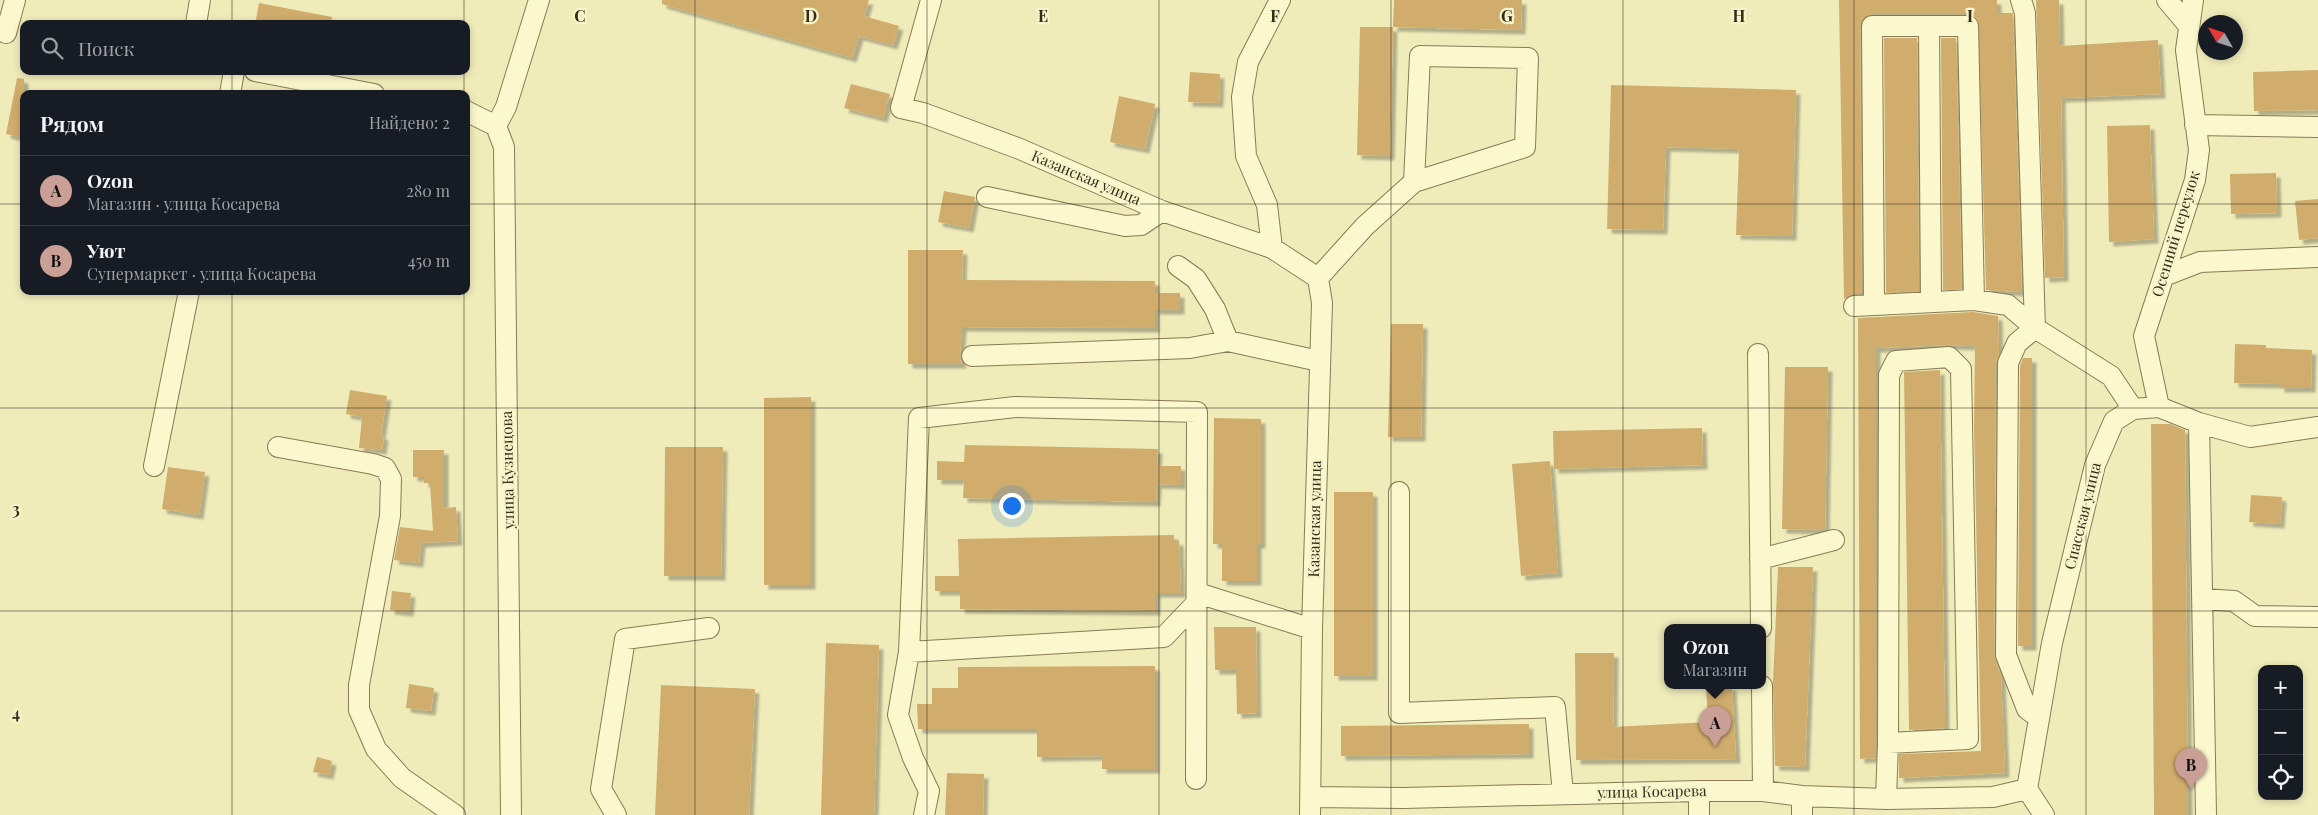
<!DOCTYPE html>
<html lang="ru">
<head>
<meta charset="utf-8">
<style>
	:root { --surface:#171b24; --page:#242831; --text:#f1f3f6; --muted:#9ea1a6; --line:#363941; --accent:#caa096 }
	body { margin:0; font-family:"Playfair Display",serif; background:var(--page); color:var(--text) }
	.controls { position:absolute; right:15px; bottom:15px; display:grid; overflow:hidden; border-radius:10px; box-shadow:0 2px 8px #0003 }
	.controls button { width:45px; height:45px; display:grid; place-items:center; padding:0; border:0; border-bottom:1px solid var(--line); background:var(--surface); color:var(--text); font:25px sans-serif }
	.compass { position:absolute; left:2198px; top:15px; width:45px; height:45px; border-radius:50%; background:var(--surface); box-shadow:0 2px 8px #0003; rotate:309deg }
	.you { position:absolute; left:1011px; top:505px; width:18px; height:18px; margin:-12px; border:4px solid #fff; border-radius:50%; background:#1a73e8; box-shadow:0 0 0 8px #1a73e833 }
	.badge { display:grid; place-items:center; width:32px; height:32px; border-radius:50%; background:var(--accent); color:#111; font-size:16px; font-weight:700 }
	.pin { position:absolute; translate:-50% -41px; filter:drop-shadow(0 1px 2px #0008) }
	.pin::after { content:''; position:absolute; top:26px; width:18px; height:15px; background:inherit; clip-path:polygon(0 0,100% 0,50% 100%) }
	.popup { position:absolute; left:1664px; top:624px; width:102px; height:65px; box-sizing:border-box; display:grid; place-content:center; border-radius:10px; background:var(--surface); filter:drop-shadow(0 1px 4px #0005); font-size:16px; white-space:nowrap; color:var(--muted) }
	.popup b { font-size:19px; color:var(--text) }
	.popup::after { content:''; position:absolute; left:50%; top:100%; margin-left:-10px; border:10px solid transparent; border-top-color:var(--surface) }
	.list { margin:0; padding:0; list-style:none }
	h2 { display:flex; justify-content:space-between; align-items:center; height:65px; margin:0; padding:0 20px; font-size:21px }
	h2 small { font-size:16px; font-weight:400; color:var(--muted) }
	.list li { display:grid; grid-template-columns:32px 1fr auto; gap:15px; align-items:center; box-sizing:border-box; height:70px; padding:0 20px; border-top:1px solid var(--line) }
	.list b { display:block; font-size:19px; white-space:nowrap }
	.list p { margin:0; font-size:16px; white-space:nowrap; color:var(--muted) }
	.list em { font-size:16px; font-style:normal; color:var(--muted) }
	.icon { flex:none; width:28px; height:28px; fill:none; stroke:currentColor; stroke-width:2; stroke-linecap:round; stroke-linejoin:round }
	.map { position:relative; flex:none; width:2318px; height:815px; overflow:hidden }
	.search { position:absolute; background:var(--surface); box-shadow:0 2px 8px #0003; left:20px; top:20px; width:450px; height:55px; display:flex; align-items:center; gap:12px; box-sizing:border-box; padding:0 18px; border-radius:10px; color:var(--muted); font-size:19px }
	.panel { position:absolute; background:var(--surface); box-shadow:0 2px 8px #0003; left:20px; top:90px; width:450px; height:205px; border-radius:10px }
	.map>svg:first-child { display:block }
</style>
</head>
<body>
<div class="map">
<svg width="2318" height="815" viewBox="0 0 2318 815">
	<defs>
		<filter id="shadow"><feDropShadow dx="4.5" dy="4.5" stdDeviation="1" flood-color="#0004"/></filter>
	</defs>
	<rect width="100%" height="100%" fill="#f0ecba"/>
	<path fill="#d1ad6d" filter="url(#shadow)" d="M 662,0 L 869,0 L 864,16 L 899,26 L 893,45 L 859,36 L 852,58 L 662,4 Z
		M 1394,0 L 1522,0 L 1521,30 L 1393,27 Z
		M 1839,0 L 1997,0 L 1997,13 L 2013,13 L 2022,292 L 1986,290 L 1978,20 L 1974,16 L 1968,14 L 1872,14 L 1866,16 L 1860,26 L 1862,294 L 1853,294 L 1844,299 Z
		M 2036,0 L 2059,0 L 2060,46 L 2158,40 L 2161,94 L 2061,98 L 2064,277 L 2045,278 Z
		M 259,3 L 332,17 L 331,24 L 255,24 Z
		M 1360,27 L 1393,27 L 1390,156 L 1357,155 Z
		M 1884,38 L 1917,38 L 1919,291 L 1886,293 Z
		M 1941,38 L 1956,38 L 1962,289 L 1943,290 Z
		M 2318,70 L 2318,110 L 2254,111 L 2253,72 Z
		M 1190,72 L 1220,74 L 1219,103 L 1188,102 Z
		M 17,78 L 24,79 L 24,138 L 6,134 Z
		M 851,84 L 890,94 L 883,118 L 844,108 Z
		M 1611,85 L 1796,90 L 1792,236 L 1736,235 L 1739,149 L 1666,147 L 1663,230 L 1607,229 Z
		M 1119,96 L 1155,104 L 1145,149 L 1110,142 Z
		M 2150,125 L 2154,239 L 2109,242 L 2107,126 Z
		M 2276,173 L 2277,213 L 2231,214 L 2230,174 Z
		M 944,191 L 975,197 L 969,228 L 938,222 Z
		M 2318,199 L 2318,238 L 2299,240 L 2295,201 Z
		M 908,250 L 963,250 L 962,280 L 1155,281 L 1155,293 L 1180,293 L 1180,310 L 1155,310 L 1155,328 L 962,327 L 960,356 L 962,364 L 908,364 Z
		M 1973,312 L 1998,316 L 1999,354 L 1996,363 L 1994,655 L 2001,676 L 2005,773 L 1899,778 L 1899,754 L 1981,751 L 1974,427 L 1975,346 L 1948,345 L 1876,348 L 1876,758 L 1860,759 L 1858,318 Z
		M 1391,324 L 1423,324 L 1421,437 L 1388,437 Z
		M 2235,344 L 2266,345 L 2266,348 L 2312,350 L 2311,388 L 2280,388 L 2280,384 L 2234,383 Z
		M 2023,358 L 2032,358 L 2032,646 L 2018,646 L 2020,366 Z
		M 1785,367 L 1828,367 L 1825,530 L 1782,529 Z
		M 1940,370 L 1945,728 L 1909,730 L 1904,372 Z
		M 350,390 L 387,396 L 381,435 L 384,436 L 382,450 L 359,448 L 362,417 L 346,414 Z
		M 811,397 L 811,585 L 764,585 L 764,398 Z
		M 1214,418 L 1261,419 L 1261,544 L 1257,544 L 1257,581 L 1222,581 L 1222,544 L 1213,544 Z
		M 2151,424 L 2170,424 L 2185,430 L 2188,815 L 2154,815 Z
		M 1702,428 L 1703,465 L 1554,469 L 1553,431 Z
		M 965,445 L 1158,449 L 1157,466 L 1181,466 L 1181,485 L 1157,484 L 1156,502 L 963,498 L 964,480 L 937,480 L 937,461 L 964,462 Z
		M 665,447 L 723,447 L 721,576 L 664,576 Z
		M 413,450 L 444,450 L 444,508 L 456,507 L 458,541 L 421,543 L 419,563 L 394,560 L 400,527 L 433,531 L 430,483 L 424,483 L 424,477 L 413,477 Z
		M 1550,461 L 1558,573 L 1521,576 L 1512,464 Z
		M 168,467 L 205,472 L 199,515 L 162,509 Z
		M 1334,492 L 1373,492 L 1373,676 L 1334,676 Z
		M 2251,495 L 2282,497 L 2280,524 L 2249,522 Z
		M 1174,535 L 1174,541 L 1179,541 L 1181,593 L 1156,593 L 1156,611 L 960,609 L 960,591 L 935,591 L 935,576 L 959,576 L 958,539 Z
		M 1778,567 L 1813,567 L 1805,767 L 1775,766 L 1773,683 Z
		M 392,591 L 411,593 L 409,612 L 390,610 Z
		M 1214,627 L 1256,627 L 1257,713 L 1237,714 L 1236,670 L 1215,670 Z
		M 826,643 L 879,645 L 874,815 L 821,815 Z
		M 1575,653 L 1614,653 L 1613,727 L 1708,722 L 1706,686 L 1732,686 L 1736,759 L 1576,760 Z
		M 1155,666 L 1155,769 L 1102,769 L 1102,756 L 1037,757 L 1037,729 L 918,729 L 917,704 L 932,704 L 932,688 L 958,688 L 958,667 Z
		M 409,684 L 434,688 L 431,711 L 406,708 Z
		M 661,685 L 755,689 L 749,815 L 655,815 Z
		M 1529,724 L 1529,754 L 1341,756 L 1341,726 Z
		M 317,757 L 332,761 L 329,775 L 313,772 Z
		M 947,773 L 984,774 L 983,815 L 945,815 Z"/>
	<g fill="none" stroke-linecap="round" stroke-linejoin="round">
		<defs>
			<path id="minor" d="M 931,0 L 901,108 L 923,113 L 1020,149 L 1162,211 L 1272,248 L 1318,278 L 1322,303 L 1312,629 L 1310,815
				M 2021,0 L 2025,13 L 2035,328 L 2017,343 L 2008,363 L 2006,655 L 2027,709 L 2039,718
				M 2167,0 L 2189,26
				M 196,24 L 200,0
				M 1929,26 L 1931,302
				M 6,33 L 15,0
				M 255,71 L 374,94
				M 230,94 L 234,71
				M 466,111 L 496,126
				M 2195,125 L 2318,127
				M 496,126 L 504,147 L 511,815
				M 496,126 L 506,107 L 539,0
				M 987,197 L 1125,226 L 1141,225 L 1162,211
				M 1272,248 L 1267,205 L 1246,156 L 1242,97 L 1248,62 L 1280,0
				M 1178,266 L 1196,279 L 1215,309 L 1228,341
				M 2164,276 L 2200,262 L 2318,257
				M 1318,278 L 1365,226 L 1414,182 L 1420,56 L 1528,58 L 1525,147 L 1414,182
				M 1874,305 L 1872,26 L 1968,26 L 1974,300
				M 1854,306 L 1974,300 L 2008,305 L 2035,328 L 2111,376 L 2133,409
				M 1758,354 L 1761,628
				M 972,356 L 1190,348 L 1228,341 L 1319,361
				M 2159,407 L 2144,336 L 2195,180 L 2199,150 L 2186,50 L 2193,0
				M 2199,423 L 2206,815
				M 278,447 L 373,464 L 385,468 L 391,479 L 390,516 L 359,685 L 359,710 L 376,749 L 402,778 L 455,815
				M 154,466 L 189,291
				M 1399,492 L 1399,713 L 1555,707 L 1563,794
				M 1760,559 L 1834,540
				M 2203,599 L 2234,601 L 2255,616 L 2318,617
				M 909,652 L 919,418 L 1015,407 L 1197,412 L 1196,779
				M 1762,686 L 1763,791
				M 2027,789 L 2044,815
				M 1311,797 L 1403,798 L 1699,791 L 1763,791 L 1802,796 L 1886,799 L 1993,797 L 2027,789 L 2052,643 L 2095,465 L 2114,421 L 2133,409 L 2159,407 L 2199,423 L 2250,437 L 2318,427
				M 1886,799 L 1888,743 L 1889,375 L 1896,361 L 1949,357 L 1961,369 L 1968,739 L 1888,743
				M 616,815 L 601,789 L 625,639 L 709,628
				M 924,815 L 929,791 L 913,758 L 898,715 L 909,652 L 1164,637 L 1204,595 L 1312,629
				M 1699,815 L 1699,791
				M 1802,815 L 1802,796"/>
		</defs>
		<use href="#minor" stroke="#877b54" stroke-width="22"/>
		<use href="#minor" stroke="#fbf8cd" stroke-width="20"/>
	</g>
	<path fill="none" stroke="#352d1a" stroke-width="1" stroke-opacity="0.55" d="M 232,0 L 232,24M 464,0 L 464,24M 695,0 L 695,815M 927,0 L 927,815M 1159,0 L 1159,815M 1391,0 L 1391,815M 1623,0 L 1623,815M 1854,0 L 1854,815M 2086,0 L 2086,815M 232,71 L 232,94M 464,71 L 464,94M 0,204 L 24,204M 466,204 L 2318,204M 232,291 L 232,815M 464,291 L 464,815M 0,408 L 2318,408M 0,611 L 2318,611"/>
	<g text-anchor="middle" stroke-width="4.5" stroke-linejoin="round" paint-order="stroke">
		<g font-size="15" fill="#352d1a" stroke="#f7f4ca">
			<text transform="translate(1086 178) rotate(23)" y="5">Казанская улица</text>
			<text transform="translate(2176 234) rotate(-73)" y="5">Осенний переулок</text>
			<text transform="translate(508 470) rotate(-91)" y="5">улица Кузнецова</text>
			<text transform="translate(2083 516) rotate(-76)" y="5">Спасская улица</text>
			<text transform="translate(1315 519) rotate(-89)" y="5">Казанская улица</text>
			<text transform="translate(1652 792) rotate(-1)" y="5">улица Косарева</text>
		</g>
	</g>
	<g font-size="16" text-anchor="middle" font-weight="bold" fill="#352d1a" stroke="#f7f4ca" stroke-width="4.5" stroke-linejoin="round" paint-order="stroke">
		<text x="580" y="22">C</text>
		<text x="811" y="22">D</text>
		<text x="1043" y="22">E</text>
		<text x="1275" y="22">F</text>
		<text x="1507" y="22">G</text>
		<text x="1739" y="22">H</text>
		<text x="1970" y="22">I</text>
		<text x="16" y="515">3</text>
		<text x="16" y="719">4</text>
	</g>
</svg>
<div class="controls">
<button>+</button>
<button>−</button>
<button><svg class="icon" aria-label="locate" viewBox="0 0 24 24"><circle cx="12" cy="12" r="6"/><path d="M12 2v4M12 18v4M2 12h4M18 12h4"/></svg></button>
</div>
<svg class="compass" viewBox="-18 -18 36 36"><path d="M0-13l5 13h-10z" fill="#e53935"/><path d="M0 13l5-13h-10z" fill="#9ea1a6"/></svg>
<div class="you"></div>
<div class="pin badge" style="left:1715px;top:747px">A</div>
<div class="popup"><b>Ozon</b>Магазин</div>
<div class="pin badge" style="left:2191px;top:789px">B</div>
<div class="search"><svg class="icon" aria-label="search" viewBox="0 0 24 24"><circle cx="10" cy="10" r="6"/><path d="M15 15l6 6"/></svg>Поиск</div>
<section class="panel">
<h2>Рядом<small>Найдено: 2</small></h2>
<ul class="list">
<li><span class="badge">A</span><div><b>Ozon</b><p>Магазин · улица Косарева</p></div><em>280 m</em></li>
<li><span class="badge">B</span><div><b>Уют</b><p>Супермаркет · улица Косарева</p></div><em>450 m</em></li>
</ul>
</section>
</div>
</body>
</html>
